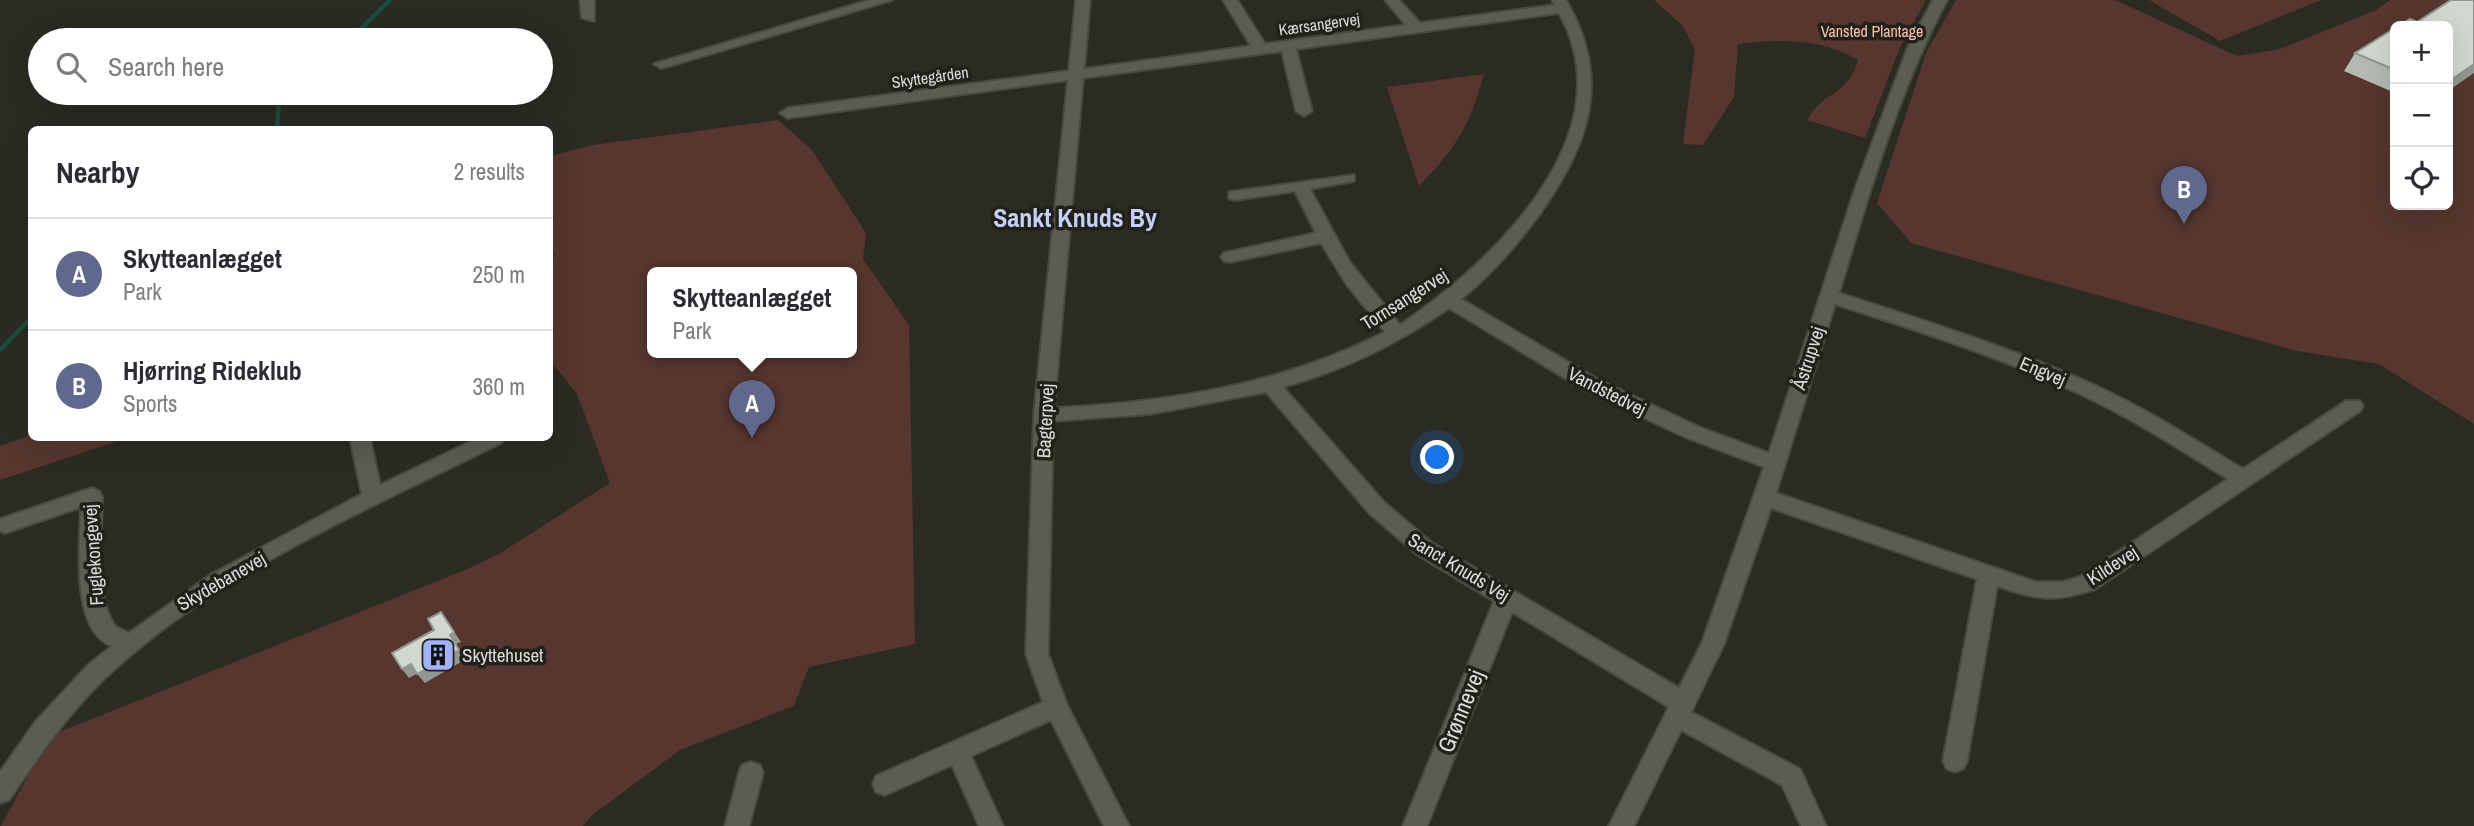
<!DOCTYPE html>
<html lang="en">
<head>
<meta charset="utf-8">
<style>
	:root { --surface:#fff; --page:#f7f7f7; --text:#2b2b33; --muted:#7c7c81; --line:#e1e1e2; --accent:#61688e }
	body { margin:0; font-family:"Archivo Narrow",sans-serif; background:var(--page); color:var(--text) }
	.controls { position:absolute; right:21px; top:21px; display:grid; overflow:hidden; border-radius:10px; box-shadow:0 7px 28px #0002 }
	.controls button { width:63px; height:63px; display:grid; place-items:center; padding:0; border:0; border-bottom:2px solid var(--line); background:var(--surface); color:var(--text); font:35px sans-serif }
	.you { position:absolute; left:1438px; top:458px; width:24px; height:24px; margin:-18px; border:5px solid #fff; border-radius:50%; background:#1a73e8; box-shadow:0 0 0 10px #1a73e833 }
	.badge { display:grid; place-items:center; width:46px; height:46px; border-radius:50%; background:var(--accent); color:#fff; font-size:23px; font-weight:700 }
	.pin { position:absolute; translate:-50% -58px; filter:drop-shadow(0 2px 4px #0008) }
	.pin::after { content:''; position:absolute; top:37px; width:24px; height:21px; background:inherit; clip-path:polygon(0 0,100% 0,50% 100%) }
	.popup { position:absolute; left:647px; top:267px; width:210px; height:91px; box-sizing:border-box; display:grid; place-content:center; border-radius:10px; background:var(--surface); filter:drop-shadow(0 2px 5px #0005); font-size:23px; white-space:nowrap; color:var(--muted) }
	.popup b { font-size:26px; color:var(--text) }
	.popup::after { content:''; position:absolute; left:50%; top:100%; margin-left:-14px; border:14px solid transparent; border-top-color:var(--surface) }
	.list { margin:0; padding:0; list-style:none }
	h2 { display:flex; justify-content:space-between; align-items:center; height:91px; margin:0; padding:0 28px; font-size:30px }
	h2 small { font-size:23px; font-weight:400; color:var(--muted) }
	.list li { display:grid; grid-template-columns:46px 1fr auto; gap:21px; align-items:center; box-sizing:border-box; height:112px; padding:0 28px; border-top:2px solid var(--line) }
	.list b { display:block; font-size:26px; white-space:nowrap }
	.list p { margin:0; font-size:23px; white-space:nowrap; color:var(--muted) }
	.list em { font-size:23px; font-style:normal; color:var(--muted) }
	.icon { flex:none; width:38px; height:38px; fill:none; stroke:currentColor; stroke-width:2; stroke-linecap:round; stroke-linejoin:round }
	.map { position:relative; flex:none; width:2474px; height:826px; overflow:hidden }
	.search { position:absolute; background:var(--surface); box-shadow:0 7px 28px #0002; left:28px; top:28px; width:525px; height:77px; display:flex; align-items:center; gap:18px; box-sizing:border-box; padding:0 24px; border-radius:38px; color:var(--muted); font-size:26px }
	.panel { position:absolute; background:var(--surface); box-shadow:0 7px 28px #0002; left:28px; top:126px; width:525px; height:315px; border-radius:10px }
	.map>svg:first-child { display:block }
</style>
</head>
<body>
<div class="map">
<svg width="2474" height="826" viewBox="0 0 2474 826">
	<rect width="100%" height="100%" fill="#2b2b23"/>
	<path fill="#56362f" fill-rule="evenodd" d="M 1654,0 L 1926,0 L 1900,47 L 1865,138 L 1807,120 C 1823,90 1848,97 1858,60 C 1822,38 1777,39 1738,44 L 1734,97 L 1703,145 L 1683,144 L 1695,49 L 1682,25 Z
		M 1956,0 L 2115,0 L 2237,56 L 2280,49 L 2376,10 L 2390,0 L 2474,0 L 2474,424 L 2379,364 L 2297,351 L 1911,243 L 1877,203 L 1926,53 ZM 2395,26 L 2448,26 L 2448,205 L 2395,205 Z
		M 2149,0 L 2321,0 L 2220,41 Z
		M 1484,74 C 1469,127 1457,147 1419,186 L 1387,87 Z
		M 778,120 L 812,150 L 866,233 L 863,259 L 909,325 L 915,644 L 809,667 L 794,706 L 680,750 L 591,816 L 583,826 L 1,826 L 30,772 L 59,732 L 465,570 L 499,554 L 610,483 L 577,394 L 550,360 L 550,258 L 555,256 L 550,245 L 550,156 L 593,145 ZM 652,272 L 852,272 L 852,352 L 652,352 Z
		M 31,435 L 32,438 L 127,438 L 0,480 L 0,446 Z"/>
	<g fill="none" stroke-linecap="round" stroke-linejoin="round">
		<path stroke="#1b4d3e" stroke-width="4.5" d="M 350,40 L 390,0
			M 277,130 L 279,100 L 288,93
			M 0,350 L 32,317"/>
		<defs>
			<path id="minor" d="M 580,0 L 594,0 L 594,21 L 582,18 Z
				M 870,0 L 892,0 L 666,67 L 661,68 L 654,64 Z
				M 1076,0 L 1090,0 L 1084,69 L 1251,46 L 1223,0 L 1237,0 L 1265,44 L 1406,25 L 1385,0 L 1399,0 L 1420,23 L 1555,5 L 1552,0 L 1566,0 C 1611,78 1591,141 1541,212 C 1518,244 1492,274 1461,299 L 1597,379 L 1699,427 L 1769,453 L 1854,192 L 1908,47 L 1933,0 L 1947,0 C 1898,92 1869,194 1839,293 C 1923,320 2008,347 2090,383 C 2143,407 2193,439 2243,469 L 2346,401 L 2360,401 L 2363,406 L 2360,411 L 2095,589 C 2053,603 2038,600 1997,586 L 1967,761 L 1963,769 L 1955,772 L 1947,769 L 1943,761 L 1977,579 L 1771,508 L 1724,644 L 1691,712 L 1800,769 L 1826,826 L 1801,826 L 1782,785 L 1681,730 L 1634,826 L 1609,826 L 1669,707 L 1512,612 L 1427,826 L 1403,826 L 1494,601 L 1418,555 L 1370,514 L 1266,392 L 1150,414 L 1053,421 L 1048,654 L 1067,705 L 1129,826 L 1104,826 L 1051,720 L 971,756 L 1003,826 L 979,826 L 952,765 L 885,795 L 876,792 L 873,784 L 876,776 L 1043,702 L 1026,654 L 1034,415 L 1068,80 L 788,118 L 780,113 L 788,108 L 1069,71 ZM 1559,13 C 1628,136 1491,263 1400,325 L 1349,261 L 1310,189 L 1354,181 L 1354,175 L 1229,192 L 1229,198 L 1235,200 L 1295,191 L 1316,233 L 1224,253 L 1221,257 L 1224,261 L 1230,262 L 1321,243 L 1347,285 L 1385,332 C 1281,385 1170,402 1054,408 L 1083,78 L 1282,51 L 1296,111 L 1304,116 L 1312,111 L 1296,49 ZM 1835,304 C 1918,331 2001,357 2080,394 C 2132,418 2179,449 2228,479 L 2080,577 L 2062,582 L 2036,582 L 1776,493 ZM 1449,308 L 1583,389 L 1685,437 L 1764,467 L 1702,643 L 1679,688 L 1432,543 L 1384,502 L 1283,387 C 1344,370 1397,344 1449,308 Z
				M 350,438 L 370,438 L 380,485 L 478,438 L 504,438 L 501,443 C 365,511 216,573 104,679 C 67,715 38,757 9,800 L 0,803 L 0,772 L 36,721 L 88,665 L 112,646 C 70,631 80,544 81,507 L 5,533 L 0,531 L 0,519 L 92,488 L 99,491 L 102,496 C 102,532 93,598 116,627 L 129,633 L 212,574 L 362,494 Z
				M 751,762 L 760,765 L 763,773 L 749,826 L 725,826 L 739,773 L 742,765 Z"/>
		</defs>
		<use href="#minor" stroke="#484841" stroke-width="4"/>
		<use href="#minor" fill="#5d5c54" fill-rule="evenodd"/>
	</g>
	<path fill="#b4bab2" d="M 2395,28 L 2395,91 L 2393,92 L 2344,71 L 2355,53 Z"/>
	<path fill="#929791" d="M 2474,64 L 2474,73 L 2448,91 L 2448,82 Z
		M 441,612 L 461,642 L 456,644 L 466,659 L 425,683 L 417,674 L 450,635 Z
		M 411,664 L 418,673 L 409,678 L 402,669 Z"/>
	<path fill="#d1d8cf" stroke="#929791" stroke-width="2" d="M 2451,0 L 2474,0 L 2474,64 L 2448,82 L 2448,26 L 2399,26 L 2410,19 L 2417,22 Z
		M 2395,28 L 2395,70 L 2355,53 Z
		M 441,612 L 454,632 L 450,635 L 459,650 L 417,674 L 411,664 L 402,669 L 392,653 L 434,630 L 428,619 Z"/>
	<defs>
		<symbol id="building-square" viewBox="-11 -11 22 22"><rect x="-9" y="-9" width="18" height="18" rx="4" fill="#a2b2fd" stroke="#222119"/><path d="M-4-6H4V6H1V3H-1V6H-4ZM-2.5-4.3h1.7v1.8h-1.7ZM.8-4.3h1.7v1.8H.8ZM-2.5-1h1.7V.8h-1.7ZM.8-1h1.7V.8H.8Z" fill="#111"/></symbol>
	</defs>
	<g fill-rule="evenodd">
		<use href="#building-square" x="419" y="636" width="38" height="38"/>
	</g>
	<g text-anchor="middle" stroke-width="7" stroke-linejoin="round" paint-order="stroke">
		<g font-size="16" fill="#ddddd8" stroke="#222119">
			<text transform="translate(1319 24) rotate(-8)" y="6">Kærsangervej</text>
			<text transform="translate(930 77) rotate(-8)" y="6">Skyttegården</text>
		</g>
		<g font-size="16" fill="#fbbfb2" stroke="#222119">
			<text x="1872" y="37">Vansted Plantage</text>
		</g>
		<g font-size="19" fill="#ddddd8" stroke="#222119">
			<text transform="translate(1404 299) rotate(-32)" y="7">Tornsangervej</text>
			<text transform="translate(1808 358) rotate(-72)" y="7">Åstrupvej</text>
			<text transform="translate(2043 371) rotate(23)" y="7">Engvej</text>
			<text transform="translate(1607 391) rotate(27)" y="7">Vandstedvej</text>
			<text transform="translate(1045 421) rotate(-87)" y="7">Bagterpvej</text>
			<text transform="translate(93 555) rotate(-94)" y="7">Fuglekongevej</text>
			<text transform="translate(2112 565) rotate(-33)" y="7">Kildevej</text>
			<text transform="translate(1459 567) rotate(31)" y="7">Sanct Knuds Vej</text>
			<text transform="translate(221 581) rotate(-30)" y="7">Skydebanevej</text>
		</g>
		<g font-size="19" fill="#ddddd8" stroke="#222119" text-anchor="start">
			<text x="462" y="662">Skyttehuset</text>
		</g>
		<g font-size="23" fill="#ddddd8" stroke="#222119">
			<text transform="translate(1461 711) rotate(-68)" y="8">Grønnevej</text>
		</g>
		<g font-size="26" font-weight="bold" fill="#c6d0fb" stroke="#222119">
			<text x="1075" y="227">Sankt Knuds By</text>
		</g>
	</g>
</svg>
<div class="controls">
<button>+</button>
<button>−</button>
<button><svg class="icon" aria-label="locate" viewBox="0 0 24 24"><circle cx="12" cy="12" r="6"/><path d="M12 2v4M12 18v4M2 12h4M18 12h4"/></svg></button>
</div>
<div class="you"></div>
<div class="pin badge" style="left:752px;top:438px">A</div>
<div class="popup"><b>Skytteanlægget</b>Park</div>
<div class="pin badge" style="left:2184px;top:224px">B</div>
<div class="search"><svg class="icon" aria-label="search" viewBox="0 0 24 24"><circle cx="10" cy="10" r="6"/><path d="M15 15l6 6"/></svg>Search here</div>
<section class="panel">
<h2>Nearby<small>2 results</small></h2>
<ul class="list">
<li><span class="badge">A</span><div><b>Skytteanlægget</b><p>Park</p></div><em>250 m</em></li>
<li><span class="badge">B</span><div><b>Hjørring Rideklub</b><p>Sports</p></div><em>360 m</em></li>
</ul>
</section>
</div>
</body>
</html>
